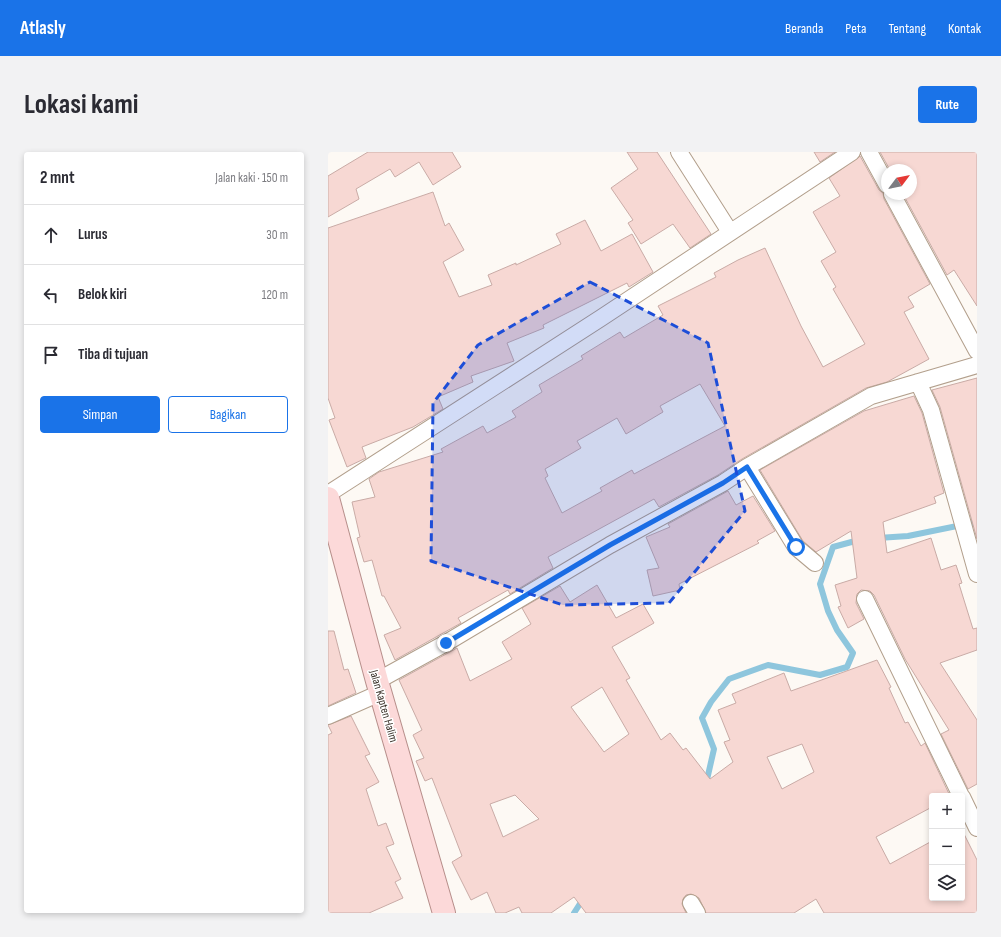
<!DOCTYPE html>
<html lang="id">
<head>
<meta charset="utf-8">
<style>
	:root { --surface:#fff; --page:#f2f2f3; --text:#2b2b33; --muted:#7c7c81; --line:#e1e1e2; --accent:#1a73e8 }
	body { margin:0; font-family:"Sofia Sans Condensed",sans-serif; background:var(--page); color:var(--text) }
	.controls { position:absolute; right:12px; bottom:12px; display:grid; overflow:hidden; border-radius:4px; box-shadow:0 2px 6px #0003 }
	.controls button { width:36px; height:36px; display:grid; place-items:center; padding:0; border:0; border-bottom:1px solid var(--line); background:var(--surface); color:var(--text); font:20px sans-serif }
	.compass { position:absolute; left:553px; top:12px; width:36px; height:36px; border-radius:50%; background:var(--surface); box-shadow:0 2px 6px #0003; rotate:58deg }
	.stop { position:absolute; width:12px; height:12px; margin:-9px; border:3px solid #1a73e8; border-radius:50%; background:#fff }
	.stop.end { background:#1a73e8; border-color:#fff; box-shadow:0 1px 4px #0008 }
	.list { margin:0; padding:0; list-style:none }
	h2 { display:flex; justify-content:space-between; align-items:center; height:52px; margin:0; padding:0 16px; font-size:17px }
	h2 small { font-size:13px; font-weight:400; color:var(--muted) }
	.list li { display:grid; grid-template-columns:26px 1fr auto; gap:12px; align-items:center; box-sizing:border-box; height:60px; padding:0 16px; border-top:1px solid var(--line) }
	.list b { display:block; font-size:15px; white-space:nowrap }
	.list em { font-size:13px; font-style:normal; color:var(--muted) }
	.actions { display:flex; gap:8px; padding:12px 16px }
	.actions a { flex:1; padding:9px 0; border:1px solid var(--accent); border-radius:4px; text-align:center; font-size:14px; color:var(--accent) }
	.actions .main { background:var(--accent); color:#fff }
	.icon { flex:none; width:22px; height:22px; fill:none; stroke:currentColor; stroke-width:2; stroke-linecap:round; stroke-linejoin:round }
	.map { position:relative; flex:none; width:649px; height:761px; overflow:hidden; border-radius:4px }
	header { display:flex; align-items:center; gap:24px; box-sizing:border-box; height:56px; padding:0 20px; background:var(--accent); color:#fff }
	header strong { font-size:19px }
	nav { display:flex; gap:22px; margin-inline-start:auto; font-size:14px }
	.intro { display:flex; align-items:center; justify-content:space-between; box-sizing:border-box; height:96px; padding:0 24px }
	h1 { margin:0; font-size:28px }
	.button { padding:10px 18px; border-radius:4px; background:var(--accent); color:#fff; font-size:14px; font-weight:700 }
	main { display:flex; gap:24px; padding:0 24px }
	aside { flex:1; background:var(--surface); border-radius:4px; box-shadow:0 2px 6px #0003 }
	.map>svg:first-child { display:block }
</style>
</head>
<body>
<header>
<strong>Atlasly</strong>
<nav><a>Beranda</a><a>Peta</a><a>Tentang</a><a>Kontak</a></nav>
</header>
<div class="intro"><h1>Lokasi kami</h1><a class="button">Rute</a></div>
<main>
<aside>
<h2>2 mnt<small>Jalan kaki · 150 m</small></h2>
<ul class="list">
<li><svg class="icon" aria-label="ahead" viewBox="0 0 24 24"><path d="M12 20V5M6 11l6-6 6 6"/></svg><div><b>Lurus</b></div><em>30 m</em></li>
<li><svg class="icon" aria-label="left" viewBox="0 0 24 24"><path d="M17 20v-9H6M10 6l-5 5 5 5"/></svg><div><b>Belok kiri</b></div><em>120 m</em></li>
<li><svg class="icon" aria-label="arrive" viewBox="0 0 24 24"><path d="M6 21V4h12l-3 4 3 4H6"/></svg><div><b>Tiba di tujuan</b></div></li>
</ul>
<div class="actions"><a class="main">Simpan</a><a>Bagikan</a></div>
</aside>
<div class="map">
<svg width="649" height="761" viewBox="0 0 649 761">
	<rect width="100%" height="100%" fill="#fdf9f4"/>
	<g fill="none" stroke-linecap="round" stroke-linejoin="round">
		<path stroke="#8ec6dd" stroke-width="6" d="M 550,386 L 580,384 L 649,370
			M 378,632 L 386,597 L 374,566 L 383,550 L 401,527 L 440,513 L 492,523 L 519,515 L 525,501 L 509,478 L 500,459 L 492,432 L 505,395 L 531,388
			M 246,761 L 255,747"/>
	</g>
	<path fill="#f7d8d3" stroke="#c9aba6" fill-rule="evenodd" d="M 40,0 L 124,0 L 133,15 L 105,33 L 91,10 L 67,25 L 62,17 L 28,37 L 31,47 L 0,65 L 0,24 Z
		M 299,0 L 329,0 L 383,82 L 362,96 L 345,72 L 313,92 L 300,71 L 305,68 L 283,36 L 310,17 Z
		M 486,0 L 507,0 L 492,10 Z
		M 552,0 L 649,0 L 649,154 L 626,118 L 619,123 L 575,42 L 583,42 L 583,18 L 562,18 Z
		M 532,4 L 551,38 L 555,41 L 556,47 L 602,132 L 580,145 L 586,155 L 576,160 L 601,207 L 559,230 L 538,236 L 414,307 L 390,323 L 331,355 L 326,347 L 220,405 L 225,416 L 182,442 L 180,438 L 130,466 L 133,471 L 67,508 L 56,483 L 73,476 L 56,444 L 54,444 L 44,408 L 36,410 L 29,386 L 32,385 L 24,350 L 47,345 L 41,327 L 51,320 L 115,300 L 113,297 L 155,274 L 159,281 L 188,265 L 184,259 L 214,240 L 211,233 L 255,207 L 253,204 L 292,180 L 296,186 L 335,163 L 330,154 L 388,125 L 386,121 L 410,108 L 437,96 L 473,174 L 495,215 L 537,192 L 505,137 L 508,135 L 493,109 L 508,100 L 485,60 L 512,44 L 501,26 ZM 372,232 L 397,274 L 306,322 L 304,318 L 272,336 L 274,339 L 234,361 L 217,326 L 220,324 L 217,317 L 253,296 L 249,289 L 289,266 L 298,282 L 335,260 L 332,254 Z
		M 105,40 L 117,74 L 121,71 L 136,98 L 115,110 L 131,145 L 164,133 L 160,123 L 188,111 L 188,113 L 233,92 L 228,82 L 257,68 L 273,99 L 304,82 L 325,120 L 301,135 L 299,131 L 215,173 L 216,176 L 179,191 L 186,209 L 143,224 L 145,230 L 110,245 L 115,257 L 85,275 L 34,295 L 38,306 L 19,315 L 1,268 L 7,266 L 0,246 L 0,76 Z
		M 649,226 L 649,387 L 612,255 L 604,238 Z
		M 586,244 L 594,261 L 616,341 L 606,345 L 608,351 L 555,370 L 559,401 L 603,386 L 613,418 L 628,413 L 634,431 L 631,432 L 645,477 L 649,476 L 649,498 L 612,511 L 649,568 L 649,632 L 640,637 L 613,582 L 621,578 L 577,507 L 546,443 L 542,439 L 533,438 L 529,442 L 528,451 L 536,467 L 520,476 L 510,455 L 513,454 L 507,433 L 529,426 L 523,379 L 488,400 L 475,389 L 432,318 L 536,259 Z
		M 400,339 L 408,353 L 425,344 L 447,379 L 429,389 L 431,391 L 351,432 L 352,438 L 325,444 L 319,418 L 331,416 L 318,385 L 342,375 L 340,372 Z
		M 269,433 L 288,466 L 315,452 L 326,471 L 284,495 L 302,526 L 298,528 L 333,588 L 342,581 L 355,598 L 358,596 L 382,627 L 405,610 L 396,590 L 402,588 L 390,558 L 408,551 L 404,542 L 456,521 L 463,539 L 549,508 L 563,535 L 561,536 L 577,571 L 580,570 L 593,594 L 597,591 L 622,644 L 604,644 L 604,655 L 548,685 L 562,712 L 604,689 L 604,746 L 634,746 L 634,678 L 649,708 L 649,761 L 496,761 L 488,747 L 466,761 L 378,761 L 371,746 L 363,742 L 358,743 L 355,747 L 354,752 L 358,761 L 258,761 L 246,745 L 223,761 L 194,761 L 191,755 L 177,761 L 168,761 L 159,740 L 143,748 L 124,710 L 134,704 L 111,644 L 104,626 L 97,629 L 88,609 L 96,606 L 85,583 L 94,578 L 71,528 L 129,496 L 142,529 L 184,507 L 174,490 L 203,472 L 194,456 L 232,434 L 242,450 ZM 274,535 L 301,582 L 276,600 L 243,555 ZM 474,592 L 486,620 L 454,637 L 439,605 ZM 187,643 L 211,667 L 175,685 L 162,652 Z
		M 0,479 L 6,479 L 16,518 L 20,517 L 28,541 L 0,554 Z
		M 23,564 L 42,602 L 37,604 L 51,630 L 38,637 L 50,674 L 58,671 L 66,692 L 58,695 L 73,727 L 67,730 L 75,746 L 41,761 L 0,761 L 0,583 L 4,581 L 0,573 Z"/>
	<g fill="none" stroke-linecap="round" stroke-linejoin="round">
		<defs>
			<path id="street" d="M 351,0 L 402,80
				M 541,0 L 559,33
				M 564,42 L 649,199
				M 590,230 L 603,258 L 649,422
				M 419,315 L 468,395 L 487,411
				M 0,342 L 273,166 L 524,0
				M 537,447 L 633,644
				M 49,529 L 118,491 L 282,393 L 395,331 L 419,315 L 543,244 L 649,213
				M 0,564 L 52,541
				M 634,645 L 649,676
				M 363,751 L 369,761"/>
			<path id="primary" d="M 0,346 L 49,529 L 116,761"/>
		</defs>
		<use href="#street" stroke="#b29f8c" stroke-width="18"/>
		<use href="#primary" stroke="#b78f8b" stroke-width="24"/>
		<use href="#street" stroke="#fff" stroke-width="16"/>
		<use href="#primary" stroke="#fcd9d9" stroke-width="22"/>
	</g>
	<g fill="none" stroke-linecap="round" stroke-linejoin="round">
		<path stroke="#1a73e8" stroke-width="5" d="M 118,491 L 282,393 L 395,331 L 419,315 L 468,395"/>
	</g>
	<path fill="#1d4ed8" fill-opacity="0.2" stroke="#1d4ed8" stroke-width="3" stroke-dasharray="8 5" stroke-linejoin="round" d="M 262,130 L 380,191 L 417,359 L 341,451 L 235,453 L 103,409 L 105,251 L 150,193 Z"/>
	<g text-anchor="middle" stroke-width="3" stroke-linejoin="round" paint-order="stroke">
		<g font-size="12" fill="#3b332b" stroke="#fff">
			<text transform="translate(56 554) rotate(74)" y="4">Jalan Kapten Halim</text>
		</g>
	</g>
</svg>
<div class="controls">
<button>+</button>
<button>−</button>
<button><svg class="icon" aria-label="layers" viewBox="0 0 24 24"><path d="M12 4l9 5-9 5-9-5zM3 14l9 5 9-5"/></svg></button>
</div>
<svg class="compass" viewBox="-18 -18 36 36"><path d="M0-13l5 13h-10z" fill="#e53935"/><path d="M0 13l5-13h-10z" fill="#7c7c81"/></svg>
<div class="stop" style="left:468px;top:395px"></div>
<div class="stop end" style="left:118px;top:491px"></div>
</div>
</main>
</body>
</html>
